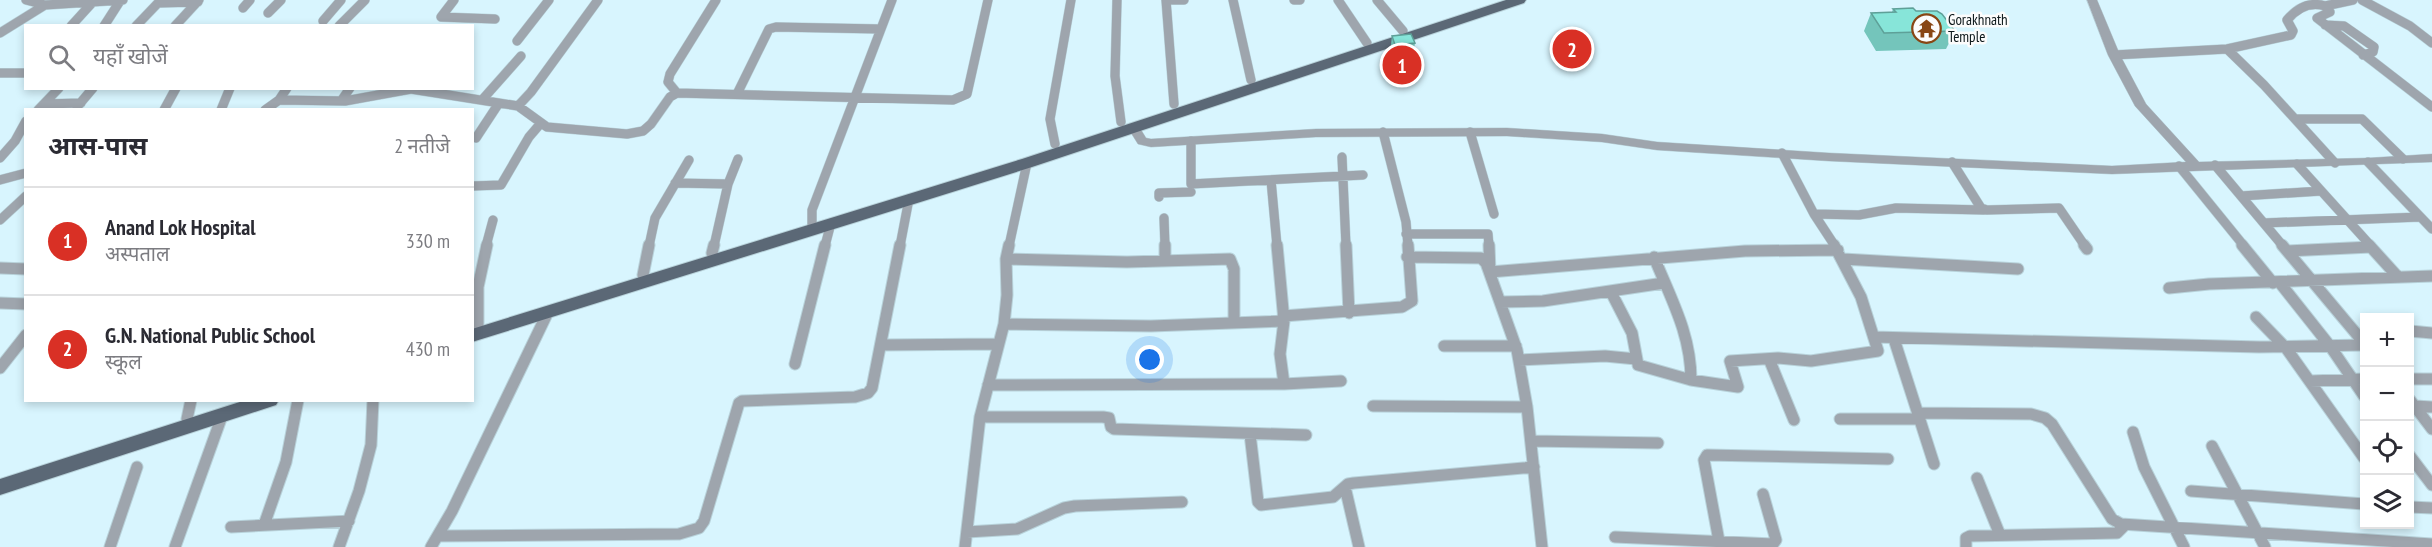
<!DOCTYPE html>
<html lang="hi">
<head>
<meta charset="utf-8">
<style>
	:root { --surface:#fff; --page:#f7f7f7; --text:#2b2b33; --muted:#7c7c81; --line:#e1e1e2; --accent:#d93025 }
	body { margin:0; font-family:"PT Sans Narrow","Noto Sans Devanagari",sans-serif; background:var(--page); color:var(--text) }
	.controls { position:absolute; right:18px; bottom:18px; display:grid; overflow:hidden; border-radius:0px; box-shadow:0 3px 9px #0003 }
	.controls button { width:54px; height:54px; display:grid; place-items:center; padding:0; border:0; border-bottom:2px solid var(--line); background:var(--surface); color:var(--text); font:30px sans-serif }
	.you { position:absolute; left:1150px; top:360px; width:21px; height:21px; margin:-15px; border:4px solid #fff; border-radius:50%; background:#1a73e8; box-shadow:0 0 0 9px #1a73e833 }
	.badge { display:grid; place-items:center; width:39px; height:39px; border-radius:50%; background:var(--accent); color:#fff; font-size:20px; font-weight:700 }
	.pin { position:absolute; translate:-50% -50%; border:3px solid #fff; box-shadow:0 2px 6px #0006 }
	.list { margin:0; padding:0; list-style:none }
	h2 { display:flex; justify-content:space-between; align-items:center; height:78px; margin:0; padding:0 24px; font-size:26px }
	h2 small { font-size:20px; font-weight:400; color:var(--muted) }
	.list li { display:grid; grid-template-columns:39px 1fr auto; gap:18px; align-items:center; box-sizing:border-box; height:108px; padding:0 24px; border-top:2px solid var(--line) }
	.list b { display:block; font-size:22px; white-space:nowrap }
	.list p { margin:0; font-size:20px; white-space:nowrap; color:var(--muted) }
	.list em { font-size:20px; font-style:normal; color:var(--muted) }
	.icon { flex:none; width:33px; height:33px; fill:none; stroke:currentColor; stroke-width:2; stroke-linecap:round; stroke-linejoin:round }
	.map { position:relative; flex:none; width:2432px; height:547px; overflow:hidden }
	.search { position:absolute; background:var(--surface); box-shadow:0 3px 9px #0003; left:24px; top:24px; width:450px; height:66px; display:flex; align-items:center; gap:15px; box-sizing:border-box; padding:0 21px; border-radius:0px; color:var(--muted); font-size:22px }
	.panel { position:absolute; background:var(--surface); box-shadow:0 3px 9px #0003; left:24px; top:108px; width:450px; height:294px; border-radius:0px }
	.map>svg:first-child { display:block }
</style>
</head>
<body>
<div class="map">
<svg width="2432" height="547" viewBox="0 0 2432 547">
	<rect width="100%" height="100%" fill="#d8f5fe"/>
	<g fill="none" stroke-linecap="round" stroke-linejoin="round">
		<defs>
			<path id="minor-far1" d="M 26,0 L 45,5 L 123,0
				M 454,0 L 441,17 L 495,19
				M 1117,0 L 1115,76 L 1121,122
				M 1166,0 L 1174,104
				M 1166,0 L 1184,0
				M 1233,0 L 1251,80
				M 1294,0 L 1300,0
				M 1338,0 L 1367,43
				M 1377,0 L 1403,31
				M 2353,0 L 2325,6 L 2330,12 L 2317,18 L 2432,107
				M 2362,0 L 2410,26 L 2432,43
				M 243,8 L 250,0
				M 268,13 L 281,0
				M 323,21 L 341,0
				M 2325,25 L 2344,26 L 2374,47 L 2373,52 L 2363,55
				M 71,26 L 92,3
				M 104,26 L 120,1
				M 136,26 L 158,3 L 198,2
				M 175,26 L 199,0
				M 339,26 L 365,0
				M 0,33 L 45,5
				M 517,41 L 549,0
				M 2227,49 L 2264,85 L 2335,163
				M 2114,55 L 2227,49 L 2291,35 L 2293,31 L 2287,20 C 2297,8 2309,1 2325,6
				M 0,73 L 26,73
				M 677,93 L 668,82 L 670,74 L 716,0
				M 737,94 L 769,29 L 776,27 L 880,29
				M 279,100 L 345,101 L 411,89 L 518,106 L 547,127 L 627,134 L 643,131 L 651,124 L 670,97 L 677,93 L 953,100 L 967,94 L 988,0
				M 482,100 L 521,56
				M 341,101 L 350,88
				M 44,104 L 81,103
				M 518,106 L 531,92 L 598,0
				M 77,107 L 93,88
				M 38,110 L 59,88
				M 164,110 L 176,88
				M 221,110 L 230,88
				M 265,110 L 279,100 L 287,88
				M 2295,119 L 2362,119 L 2403,159
				M 1383,132 L 1406,222 L 1408,246
				M 1470,132 L 1494,214
				M 476,138 L 499,103
				M 1191,141 L 1191,184 L 1363,175
				M 1055,144 L 1050,119 L 1071,0
				M 1782,153 L 1814,214 L 1835,246
				M 1342,157 L 1346,246
				M 0,158 L 15,141 L 26,121
				M 1952,162 L 1981,208 L 1987,210 L 2059,208 L 2085,246
				M 2368,162 L 2432,229
				M 2297,164 L 2371,246
				M 2215,165 L 2283,246
				M 2179,166 L 2244,246
				M 0,180 L 26,173
				M 1271,180 L 1277,246
				M 675,183 L 728,184
				M 472,186 L 501,185 L 529,137 L 541,123
				M 2241,196 L 2321,191
				M 1159,197 L 1159,193 L 1191,192
				M 1814,214 L 1859,215 L 1896,208 L 1984,210
				M 1164,218 L 1165,246
				M 0,220 L 26,196
				M 2264,223 L 2420,217
				M 812,229 L 812,210 L 892,0
				M 1406,234 L 1488,234 L 1489,246
				M 486,246 L 493,220
				M 649,246 L 655,218 L 689,160
				M 714,246 L 728,184 L 738,159
				M 825,246 L 831,223
				M 900,246 L 909,199
				M 1009,246 L 1027,163"/>
			<path id="minor" d="M 1165,245 L 1165,261
				M 1277,245 L 1284,321 L 1280,354 L 1284,384 L 1341,381
				M 1346,245 L 1349,313
				M 1489,245 L 1490,272 L 1745,251 L 1838,250
				M 2084,245 L 2087,249
				M 2242,245 L 2273,283
				M 2282,245 L 2364,343
				M 2369,245 L 2398,277
				M 2287,251 L 2371,247
				M 712,253 L 714,245
				M 1407,257 L 1481,258 L 1486,263 L 1517,350 L 1527,407 L 1542,547
				M 1654,257 C 1671,299 1691,334 1691,380
				M 1006,259 L 1127,262 L 1230,259 L 1234,269 L 1234,322
				M 1843,259 L 2018,269
				M 0,268 L 26,269
				M 643,275 L 649,245
				M 2280,283 L 2330,346 L 2364,396
				M 2169,288 L 2209,284 L 2432,276
				M 1611,292 L 1632,333 L 1638,365 L 1691,380 L 1738,387 L 1730,361 L 1778,358 L 1811,361 L 1878,351 L 1861,297 L 1834,245
				M 1500,302 L 1543,301 L 1664,283
				M 0,303 L 26,304
				M 1283,316 L 1402,307 L 1412,301 L 1408,245
				M 2256,317 L 2286,348 L 2364,458
				M 1004,324 L 1151,326 L 1284,321
				M 478,329 L 478,287 L 487,245
				M 2410,331 L 2432,333
				M 1874,337 L 2259,347 L 2364,345
				M 1894,339 L 1934,464
				M 881,345 L 998,344
				M 1444,346 L 1516,346
				M 1769,359 L 1794,420
				M 1519,360 L 1605,356 L 1636,359
				M 795,364 L 825,245
				M 0,368 L 26,335
				M 2410,379 L 2432,379
				M 2310,381 L 2364,379
				M 988,385 L 1284,384
				M 2410,400 L 2432,429
				M 1373,406 L 1527,407
				M 2415,406 L 2432,407
				M 1918,413 L 2031,414 L 2045,418 L 2052,424 L 2112,519 L 2121,524 L 2432,544
				M 980,417 L 1103,417 L 1109,418 L 1111,427 L 1114,429 L 1306,435
				M 187,419 L 191,400
				M 1840,419 L 1920,419
				M 2133,432 L 2144,467 L 2184,547
				M 1250,434 L 1258,502 L 1261,505 L 1333,497 L 1348,484 L 1354,483 L 1534,467
				M 1531,441 L 1658,443
				M 2212,446 L 2265,547
				M 2410,456 L 2432,485
				M 1977,478 L 2000,535
				M 1345,487 L 1359,547
				M 2191,491 L 2364,504
				M 2410,507 L 2432,508
				M 264,525 L 286,462 L 298,400
				M 231,527 L 349,521
				M 967,532 L 1017,529 L 1064,508 L 1075,506 L 1182,502
				M 438,536 L 679,534 L 699,528 L 704,521 L 739,403 L 742,401 L 855,397 L 868,393 L 872,388 L 900,245
				M 1615,537 L 1773,544 L 1776,540 L 1763,494
				M 1719,541 L 1704,460 L 1707,455 L 1888,459
				M 110,547 L 137,467
				M 175,547 L 222,416
				M 339,547 L 359,491 L 371,445 L 373,400
				M 431,547 L 452,511 L 548,312
				M 965,547 L 980,417 L 1004,324 L 1007,295 L 1006,259 L 1009,245
				M 1966,547 L 1966,538 L 1970,536 L 2117,533 L 2125,525"/>
			<path id="tertiary" d="M 2087,0 L 2097,0 L 2120,55 L 2146,104 L 2199,162 L 2368,158 L 2432,154 L 2432,162 L 2112,174 L 1829,161 L 1657,150 L 1602,142 L 1507,136 L 1316,137 L 1151,147 L 1138,144 L 1128,128 L 1134,124 L 1138,125 L 1146,138 L 1151,139 L 1316,129 L 1507,128 L 1602,134 L 1657,142 L 1829,153 L 2112,166 L 2186,162 L 2135,106 L 2108,55 Z"/>
			<path id="primary" d="M 1506,0 L 1526,0 L 1524,3 L 1032,167 L 472,342 L 472,329 L 1022,159 Z
				M 246,400 L 279,400 L 276,405 L 0,495 L 0,479 Z"/>
		</defs>
		<use href="#minor-far1" stroke="#b8d2da" stroke-width="10"/>
		<use href="#minor" stroke="#b8d2da" stroke-width="13"/>
		<use href="#tertiary" stroke="#b8d2da" stroke-width="1"/>
		<use href="#primary" stroke="#b8d2da" stroke-width="2"/>
		<use href="#minor-far1" stroke="#9ea5ad" stroke-width="9"/>
		<use href="#minor" stroke="#9ea5ad" stroke-width="11"/>
		<use href="#tertiary" fill="#9ea5ad" fill-rule="evenodd"/>
		<use href="#primary" fill="#5b6876" fill-rule="evenodd"/>
	</g>
	<path fill="#74c5bb" d="M 1893,9 L 1916,11 L 1955,31 L 1946,49 L 1876,51 L 1864,31 L 1871,13 L 1892,12 Z
		M 1392,36 L 1415,43 L 1411,68 L 1392,70 L 1389,62 Z"/>
	<path fill="#87e5d9" stroke="#5ea098" stroke-width="1.5" d="M 1913,8 L 1916,11 L 1937,11 L 1942,14 L 1955,31 L 1884,33 L 1871,13 L 1896,12 L 1893,9 Z
		M 1411,34 L 1415,43 L 1395,45 L 1392,36 Z"/>
	<defs>
		<symbol id="temple-ring" viewBox="-11 -11 22 22"><circle r="9.5" fill="#fcfcfc" stroke="#884614" stroke-width="1.5"/><path d="M0-6L5-2H3V0L6.5 2.5H4V6H1.5V3h-3V6H-4V2.5H-6.5L-3 0V-2H-5Z" fill="#884614"/></symbol>
	</defs>
	<g fill-rule="evenodd">
		<use href="#temple-ring" x="1910" y="12" width="33" height="33"/>
	</g>
	<g text-anchor="middle" stroke-width="5" stroke-linejoin="round" paint-order="stroke">
		<g font-size="15" fill="#0d181b" stroke="#fcfcfc" text-anchor="start">
			<text x="1948" y="25">Gorakhnath<tspan x="1948" dy="17">Temple</tspan></text>
		</g>
	</g>
</svg>
<div class="controls">
<button>+</button>
<button>−</button>
<button><svg class="icon" aria-label="locate" viewBox="0 0 24 24"><circle cx="12" cy="12" r="6"/><path d="M12 2v4M12 18v4M2 12h4M18 12h4"/></svg></button>
<button><svg class="icon" aria-label="layers" viewBox="0 0 24 24"><path d="M12 4l9 5-9 5-9-5zM3 14l9 5 9-5"/></svg></button>
</div>
<div class="you"></div>
<div class="pin badge" style="left:1402px;top:65px">1</div>
<div class="pin badge" style="left:1572px;top:49px">2</div>
<div class="search"><svg class="icon" aria-label="search" viewBox="0 0 24 24"><circle cx="10" cy="10" r="6"/><path d="M15 15l6 6"/></svg>यहाँ खोजें</div>
<section class="panel">
<h2>आस-पास<small>2 नतीजे</small></h2>
<ul class="list">
<li><span class="badge">1</span><div><b>Anand Lok Hospital</b><p>अस्पताल</p></div><em>330 m</em></li>
<li><span class="badge">2</span><div><b>G.N. National Public School</b><p>स्कूल</p></div><em>430 m</em></li>
</ul>
</section>
</div>
</body>
</html>
